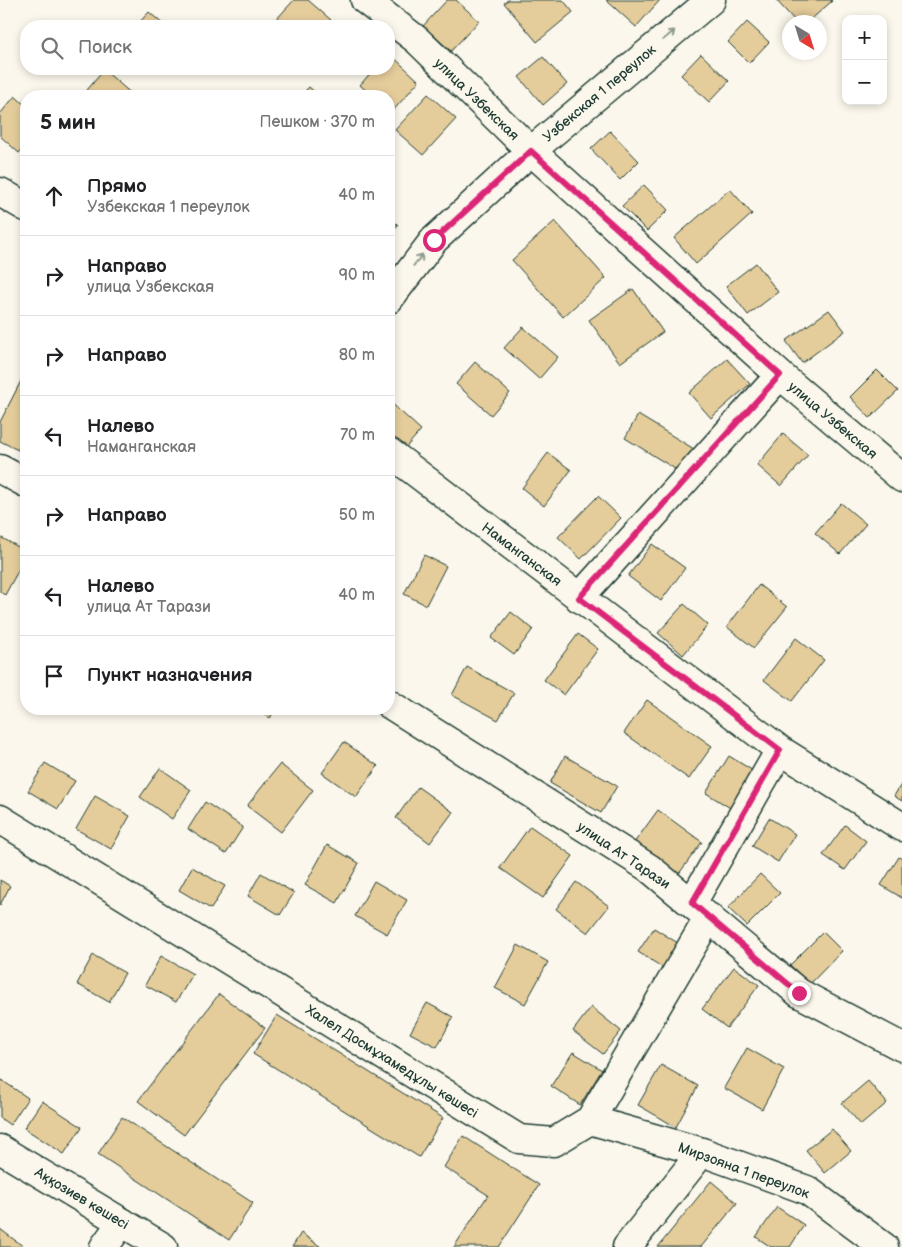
<!DOCTYPE html>
<html lang="ru">
<head>
<meta charset="utf-8">
<style>
	:root { --surface:#fff; --page:#f6f6f6; --text:#202124; --muted:#757577; --line:#e0e0e0 }
	body { margin:0; font-family:"Balsamiq Sans",sans-serif; background:var(--page); color:var(--text) }
	.controls { position:absolute; right:15px; top:15px; display:grid; overflow:hidden; border-radius:10px; box-shadow:0 2px 8px #0003 }
	.controls button { width:45px; height:45px; display:grid; place-items:center; padding:0; border:0; border-bottom:1px solid var(--line); background:var(--surface); color:var(--text); font:25px sans-serif }
	.compass { position:absolute; left:782px; top:15px; width:45px; height:45px; border-radius:50%; background:var(--surface); box-shadow:0 2px 8px #0003; rotate:142deg }
	.stop { position:absolute; width:15px; height:15px; margin:-11px; border:4px solid #db2777; border-radius:50%; background:#fff }
	.stop.end { background:#db2777; border-color:#fff; box-shadow:0 1px 5px #0008 }
	.list { margin:0; padding:0; list-style:none }
	h2 { display:flex; justify-content:space-between; align-items:center; height:65px; margin:0; padding:0 20px; font-size:21px }
	h2 small { font-size:16px; font-weight:400; color:var(--muted) }
	.list li { display:grid; grid-template-columns:32px 1fr auto; gap:15px; align-items:center; box-sizing:border-box; height:80px; padding:0 20px; border-top:1px solid var(--line) }
	.list b { display:block; font-size:19px; white-space:nowrap }
	.list p { margin:0; font-size:16px; white-space:nowrap; color:var(--muted) }
	.list em { font-size:16px; font-style:normal; color:var(--muted) }
	.icon { flex:none; width:28px; height:28px; fill:none; stroke:currentColor; stroke-width:2; stroke-linecap:round; stroke-linejoin:round }
	.map { position:relative; flex:none; width:902px; height:1247px; overflow:hidden }
	.search { position:absolute; background:var(--surface); box-shadow:0 2px 8px #0003; left:20px; top:20px; width:375px; height:55px; display:flex; align-items:center; gap:12px; box-sizing:border-box; padding:0 18px; border-radius:20px; color:var(--muted); font-size:19px }
	.panel { position:absolute; background:var(--surface); box-shadow:0 2px 8px #0003; left:20px; top:90px; width:375px; height:625px; border-radius:20px }
	.map>svg:first-child { display:block }
</style>
</head>
<body>
<div class="map">
<svg width="902" height="1247" viewBox="0 0 902 1247">
	<rect width="100%" height="100%" fill="#fbf7ec"/>
	<filter id="ink" filterUnits="userSpaceOnUse"><feTurbulence type="fractalNoise" baseFrequency=".02" numOctaves="2"/><feDisplacementMap in="SourceGraphic" scale="10" xChannelSelector="R" yChannelSelector="G"/><feConvolveMatrix kernelMatrix="1 2 1 2 8 2 1 2 1" color-interpolation-filters="sRGB"/></filter>
	<g filter="url(#ink)">
		<path fill="#e5cc9b" stroke="#1f3d34" d="M 294,0 L 308,0 L 331,20 L 325,26 L 276,26 L 273,23 Z
			M 447,0 L 456,0 L 479,21 L 451,51 L 423,26 Z
			M 508,0 L 563,0 L 573,12 L 537,42 L 504,3 Z
			M 606,0 L 660,0 L 636,27 Z
			M 776,0 L 831,0 L 832,1 L 808,22 L 796,22 Z
			M 149,12 L 165,26 L 136,26 Z
			M 747,22 L 769,42 L 749,63 L 728,42 Z
			M 389,53 L 419,81 L 391,113 L 389,96 L 372,96 L 360,85 L 374,69 L 389,69 Z
			M 701,54 L 729,81 L 709,102 L 681,75 Z
			M 543,57 L 567,84 L 543,105 L 519,77 Z
			M 104,70 L 134,96 L 82,96 Z
			M 309,87 L 319,96 L 300,96 Z
			M 428,94 L 456,119 L 423,155 L 395,130 Z
			M 15,96 L 26,106 L 26,145 L 19,153 L 0,136 L 0,114 Z
			M 610,131 L 639,161 L 620,180 L 591,149 Z
			M 644,185 L 668,210 L 647,231 L 622,206 Z
			M 730,189 L 752,214 L 696,264 L 674,238 Z
			M 389,217 L 398,225 L 389,235 Z
			M 555,221 L 606,278 L 563,317 L 512,260 Z
			M 756,263 L 778,292 L 748,315 L 726,286 Z
			M 633,289 L 663,332 L 620,363 L 589,320 Z
			M 829,310 L 845,331 L 802,363 L 786,341 Z
			M 523,327 L 558,357 L 539,379 L 504,348 Z
			M 727,359 L 750,384 L 711,418 L 689,393 Z
			M 475,362 L 510,393 L 491,415 L 456,384 Z
			M 877,370 L 898,391 L 870,418 L 850,397 Z
			M 23,377 L 26,378 L 26,434 L 18,450 L 0,441 L 0,422 Z
			M 389,401 L 421,430 L 402,452 L 389,440 Z
			M 638,415 L 694,449 L 680,472 L 625,438 Z
			M 783,434 L 808,455 L 781,486 L 757,465 Z
			M 548,453 L 571,470 L 544,506 L 522,488 Z
			M 598,496 L 621,518 L 581,559 L 558,537 Z
			M 841,503 L 866,524 L 840,554 L 815,533 Z
			M 0,537 L 26,551 L 26,556 L 5,595 L 0,592 Z
			M 652,544 L 685,568 L 661,601 L 628,576 Z
			M 424,555 L 446,566 L 426,605 L 404,594 Z
			M 759,585 L 787,607 L 754,648 L 727,627 Z
			M 684,604 L 708,625 L 683,655 L 658,633 Z
			M 511,612 L 533,629 L 514,655 L 491,638 Z
			M 578,634 L 598,649 L 564,695 L 544,680 Z
			M 796,638 L 824,660 L 792,701 L 764,680 Z
			M 467,667 L 514,693 L 498,720 L 452,695 Z
			M 647,700 L 712,746 L 689,779 L 624,733 Z
			M 256,709 L 276,709 L 270,718 Z
			M 344,742 L 378,766 L 356,797 L 322,773 Z
			M 565,756 L 617,786 L 601,813 L 550,783 Z
			M 729,756 L 755,772 L 732,809 L 706,793 Z
			M 45,763 L 75,781 L 58,809 L 28,791 Z
			M 280,764 L 313,790 L 281,832 L 247,806 Z
			M 160,768 L 191,790 L 172,819 L 140,797 Z
			M 902,783 L 902,801 L 894,796 Z
			M 418,787 L 453,812 L 430,843 L 396,818 Z
			M 95,796 L 130,816 L 111,849 L 76,829 Z
			M 205,802 L 243,827 L 226,854 L 188,829 Z
			M 658,810 L 702,842 L 678,875 L 634,843 Z
			M 769,818 L 795,834 L 778,862 L 752,846 Z
			M 845,825 L 866,841 L 845,870 L 823,855 Z
			M 530,826 L 573,856 L 543,898 L 500,868 Z
			M 327,845 L 359,863 L 337,903 L 305,885 Z
			M 899,857 L 902,859 L 902,898 L 881,885 Z
			M 192,867 L 225,886 L 211,909 L 179,890 Z
			M 261,873 L 294,893 L 280,915 L 248,896 Z
			M 760,874 L 780,893 L 747,926 L 728,908 Z
			M 0,880 L 10,886 L 0,905 Z
			M 374,881 L 407,900 L 387,934 L 355,916 Z
			M 576,882 L 609,906 L 588,933 L 556,909 Z
			M 654,928 L 681,945 L 665,969 L 638,952 Z
			M 823,932 L 842,951 L 810,984 L 790,965 Z
			M 518,945 L 548,962 L 525,1004 L 495,988 Z
			M 93,955 L 125,973 L 109,1002 L 77,984 Z
			M 161,956 L 193,974 L 176,1002 L 145,985 Z
			M 734,967 L 759,985 L 727,1028 L 702,1009 Z
			M 219,994 L 265,1028 L 184,1135 L 138,1101 Z
			M 427,1003 L 453,1017 L 437,1047 L 410,1033 Z
			M 591,1007 L 621,1031 L 603,1054 L 573,1031 Z
			M 277,1015 L 443,1118 L 419,1157 L 253,1054 Z
			M 747,1048 L 784,1069 L 762,1109 L 724,1088 Z
			M 573,1052 L 602,1070 L 580,1105 L 551,1086 Z
			M 661,1065 L 698,1086 L 676,1127 L 638,1105 Z
			M 0,1079 L 28,1098 L 10,1125 L 0,1118 Z
			M 868,1081 L 887,1103 L 861,1125 L 842,1103 Z
			M 42,1101 L 82,1127 L 64,1154 L 24,1128 Z
			M 122,1117 L 253,1203 L 229,1240 L 98,1154 Z
			M 832,1129 L 851,1151 L 825,1173 L 806,1150 Z
			M 463,1136 L 539,1185 L 499,1247 L 454,1247 L 488,1195 L 444,1167 Z
			M 711,1181 L 737,1203 L 701,1247 L 658,1247 Z
			M 777,1207 L 804,1225 L 790,1247 L 771,1247 L 756,1237 Z
			M 0,1229 L 24,1247 L 0,1247 Z
			M 301,1233 L 321,1247 L 292,1247 Z"/>
		<g fill="none" stroke-linecap="round" stroke-linejoin="round">
			<defs>
				<path id="minor" d="M 365,0 L 417,40 L 531,151 L 780,375 L 902,478
					M 0,192 L 26,207
					M 389,299 L 434,240 L 531,151 L 711,0
					M 389,452 L 780,750 L 902,827
					M 0,469 L 26,483
					M 579,598 L 780,375
					M 389,704 L 649,868 L 799,993 L 902,1047
					M 0,819 L 519,1139 L 554,1142 L 590,1120 L 709,917
					M 692,903 L 780,750
					M 590,1120 L 702,1152 L 807,1190 L 884,1247
					M 104,1247 L 122,1222
					M 627,1247 L 702,1152"/>
				<path id="major" d="M 0,1149 L 163,1247"/>
			</defs>
			<use href="#minor" stroke="#1f3d34" stroke-width="31"/>
			<use href="#major" stroke="#1f3d34" stroke-width="31"/>
			<use href="#minor" stroke="#fbf7ec" stroke-width="28"/>
			<use href="#major" stroke="#fbf7ec" stroke-width="28"/>
		</g>
		<defs><path id="oneway-shaft" d="M-6 0H5M1.5-3L5.5 0L1.5 3" fill="none" stroke-width="1.6" stroke-linecap="round" stroke-linejoin="round" transform="scale(1.25)"/></defs>
		<g stroke="#8d9a90">
			<use href="#oneway-shaft" transform="translate(669 35) rotate(-40)"/>
			<use href="#oneway-shaft" transform="translate(418 260) rotate(-52)"/>
		</g>
	</g>
	<g fill="none" stroke-linecap="round" stroke-linejoin="round" filter="url(#ink)">
		<path stroke="#db2777" stroke-width="6" d="M 434,240 L 531,151 L 780,375 L 579,598 L 780,750 L 692,903 L 799,993"/>
	</g>
	<g text-anchor="middle" stroke-width="4.5" stroke-linejoin="round" paint-order="stroke">
		<g font-size="14" fill="#1f3d34" stroke="#fbf7ec">
			<text transform="translate(599 93) rotate(-40)" y="5">Узбекская 1 переулок</text>
			<text transform="translate(477 99) rotate(44)" y="5">улица Узбекская</text>
			<text transform="translate(833 420) rotate(40)" y="5">улица Узбекская</text>
			<text transform="translate(522 554) rotate(37)" y="5">Наманганская</text>
			<text transform="translate(624 855) rotate(34)" y="5">улица Ат Тарази</text>
			<text transform="translate(392 1061) rotate(32)" y="5">Халел Досмұхамедұлы көшесі</text>
			<text transform="translate(744 1170) rotate(20)" y="5">Мирзояна 1 переулок</text>
			<text transform="translate(82 1198) rotate(31)" y="5">Аққозиев көшесі</text>
		</g>
	</g>
</svg>
<div class="controls">
<button>+</button>
<button>−</button>
</div>
<svg class="compass" viewBox="-18 -18 36 36"><path d="M0-13l5 13h-10z" fill="#e53935"/><path d="M0 13l5-13h-10z" fill="#757577"/></svg>
<div class="stop" style="left:434px;top:240px"></div>
<div class="stop end" style="left:799px;top:993px"></div>
<div class="search"><svg class="icon" aria-label="search" viewBox="0 0 24 24"><circle cx="10" cy="10" r="6"/><path d="M15 15l6 6"/></svg>Поиск</div>
<section class="panel">
<h2>5 мин<small>Пешком · 370 m</small></h2>
<ul class="list">
<li><svg class="icon" aria-label="ahead" viewBox="0 0 24 24"><path d="M12 20V5M6 11l6-6 6 6"/></svg><div><b>Прямо</b><p>Узбекская 1 переулок</p></div><em>40 m</em></li>
<li><svg class="icon" aria-label="right" viewBox="0 0 24 24"><path d="M7 20v-9h11M14 6l5 5-5 5"/></svg><div><b>Направо</b><p>улица Узбекская</p></div><em>90 m</em></li>
<li><svg class="icon" aria-label="right" viewBox="0 0 24 24"><path d="M7 20v-9h11M14 6l5 5-5 5"/></svg><div><b>Направо</b></div><em>80 m</em></li>
<li><svg class="icon" aria-label="left" viewBox="0 0 24 24"><path d="M17 20v-9H6M10 6l-5 5 5 5"/></svg><div><b>Налево</b><p>Наманганская</p></div><em>70 m</em></li>
<li><svg class="icon" aria-label="right" viewBox="0 0 24 24"><path d="M7 20v-9h11M14 6l5 5-5 5"/></svg><div><b>Направо</b></div><em>50 m</em></li>
<li><svg class="icon" aria-label="left" viewBox="0 0 24 24"><path d="M17 20v-9H6M10 6l-5 5 5 5"/></svg><div><b>Налево</b><p>улица Ат Тарази</p></div><em>40 m</em></li>
<li><svg class="icon" aria-label="arrive" viewBox="0 0 24 24"><path d="M6 21V4h12l-3 4 3 4H6"/></svg><div><b>Пункт назначения</b></div></li>
</ul>
</section>
</div>
</body>
</html>
